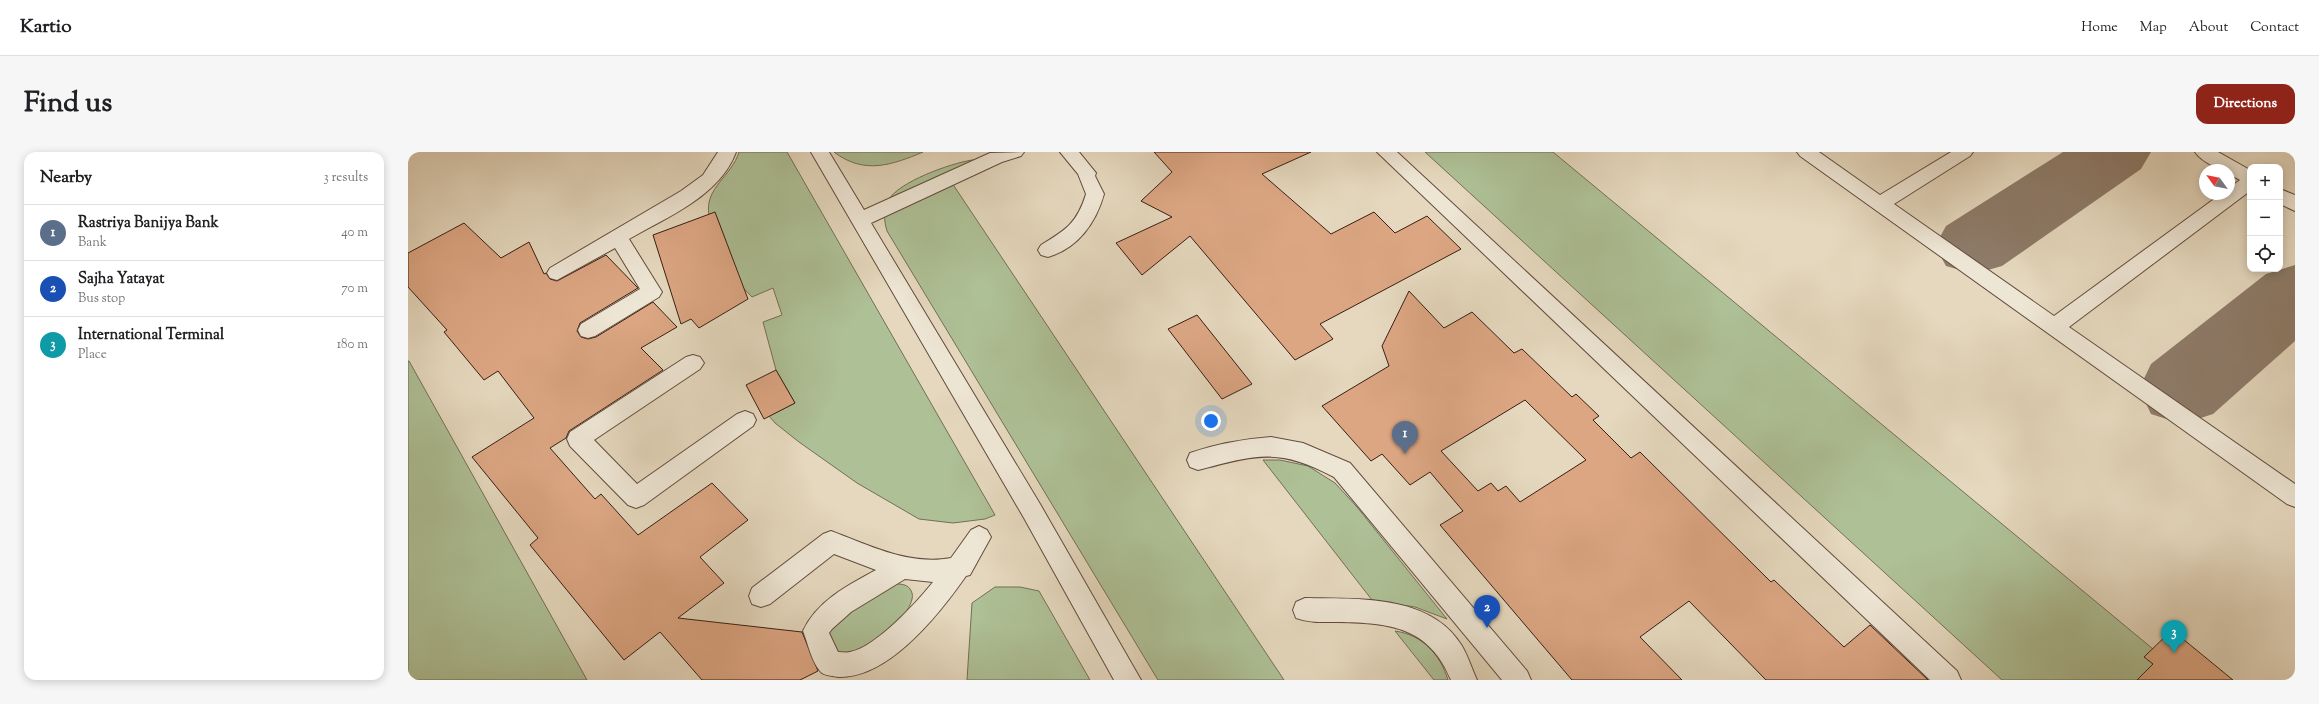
<!DOCTYPE html>
<html lang="en">
<head>
<meta charset="utf-8">
<style>
	:root { --surface:#fff; --page:#f6f6f6; --text:#202124; --muted:#757577; --line:#e0e0e0; --accent:#8f2418 }
	body { margin:0; font-family:"Sorts Mill Goudy",serif; background:var(--page); color:var(--text) }
	.controls { position:absolute; right:12px; top:12px; display:grid; overflow:hidden; border-radius:8px; box-shadow:0 2px 10px #0003 }
	.controls button { width:36px; height:36px; display:grid; place-items:center; padding:0; border:0; border-bottom:1px solid var(--line); background:var(--surface); color:var(--text); font:20px sans-serif }
	.compass { position:absolute; left:1791px; top:12px; width:36px; height:36px; border-radius:50%; background:var(--surface); box-shadow:0 2px 10px #0003; rotate:303deg }
	.you { position:absolute; left:803px; top:269px; width:14px; height:14px; margin:-10px; border:3px solid #fff; border-radius:50%; background:#1a73e8; box-shadow:0 0 0 6px #1a73e833 }
	.badge { display:grid; place-items:center; width:26px; height:26px; border-radius:50%; background:var(--accent); color:#fff; font-size:13px; font-weight:700 }
	.pin { position:absolute; translate:-50% -33px; filter:drop-shadow(0 1px 2px #0008) }
	.pin::after { content:''; position:absolute; top:21px; width:14px; height:12px; background:inherit; clip-path:polygon(0 0,100% 0,50% 100%) }
	.list { margin:0; padding:0; list-style:none }
	h2 { display:flex; justify-content:space-between; align-items:center; height:52px; margin:0; padding:0 16px; font-size:17px }
	h2 small { font-size:13px; font-weight:400; color:var(--muted) }
	.list li { display:grid; grid-template-columns:26px 1fr auto; gap:12px; align-items:center; box-sizing:border-box; height:56px; padding:0 16px; border-top:1px solid var(--line) }
	.list b { display:block; font-size:15px; white-space:nowrap }
	.list p { margin:0; font-size:13px; white-space:nowrap; color:var(--muted) }
	.list em { font-size:13px; font-style:normal; color:var(--muted) }
	.icon { flex:none; width:22px; height:22px; fill:none; stroke:currentColor; stroke-width:2; stroke-linecap:round; stroke-linejoin:round }
	.map { position:relative; flex:none; width:1887px; height:528px; overflow:hidden; border-radius:12px }
	header { display:flex; align-items:center; gap:24px; box-sizing:border-box; height:56px; padding:0 20px; background:var(--surface); border-bottom:1px solid var(--line) }
	header strong { font-size:19px }
	nav { display:flex; gap:22px; margin-inline-start:auto; font-size:14px }
	.intro { display:flex; align-items:center; justify-content:space-between; box-sizing:border-box; height:96px; padding:0 24px }
	h1 { margin:0; font-size:28px }
	.button { padding:10px 18px; border-radius:12px; background:var(--accent); color:#fff; font-size:14px; font-weight:700 }
	main { display:flex; gap:24px; padding:0 24px }
	aside { flex:1; background:var(--surface); border-radius:12px; box-shadow:0 2px 10px #0003 }
	.map>svg:first-child { display:block }
</style>
</head>
<body>
<header>
<strong>Kartio</strong>
<nav><a>Home</a><a>Map</a><a>About</a><a>Contact</a></nav>
</header>
<div class="intro"><h1>Find us</h1><a class="button">Directions</a></div>
<main>
<aside>
<h2>Nearby<small>3 results</small></h2>
<ul class="list">
<li><span class="badge" style="background:#5c6f8a">1</span><div><b>Rastriya Banijya Bank</b><p>Bank</p></div><em>40 m</em></li>
<li><span class="badge" style="background:#1a4fb4">2</span><div><b>Sajha Yatayat</b><p>Bus stop</p></div><em>70 m</em></li>
<li><span class="badge" style="background:#0f9aa8">3</span><div><b>International Terminal</b><p>Place</p></div><em>180 m</em></li>
</ul>
</aside>
<div class="map">
<svg width="1887" height="528" viewBox="0 0 1887 528">
	<rect width="100%" height="100%" fill="#e5d8be"/>
	<filter id="stains"><feTurbulence type="fractalNoise" baseFrequency=".005" numOctaves="4"/><feColorMatrix values="0 0 0 0 .2 0 0 0 0 .09 0 0 0 0 .02 0 0 0 .5 -.17"/></filter>
	<radialGradient id="worn" r=".72"><stop offset=".6" stop-color="#630" stop-opacity="0"/><stop offset="1" stop-color="#630" stop-opacity=".3"/></radialGradient>
	<path fill="#aec096" stroke="#736f55" d="M 331,0 L 379,0 L 587,363 L 577,367 L 545,371 L 511,367 L 449,331 L 391,290 L 367,271 L 361,264 L 387,251 L 368,218 L 355,170 L 374,163 L 365,136 L 344,145 L 314,114 L 325,109 L 307,61 L 301,63 C 296,36 324,24 331,0 Z
		M 426,0 L 515,0 C 484,13 456,23 426,0 Z
		M 1017,0 L 1145,0 L 1745,497 L 1737,505 L 1745,512 L 1729,528 L 1594,528 Z
		M 564,8 L 576,8 L 544,31 L 876,528 L 750,528 L 479,79 C 476,68 475,60 480,49 C 489,30 544,11 564,8 Z
		M 0,209 L 1,209 L 179,528 L 0,528 Z
		M 855,308 L 872,308 L 900,314 L 927,331 L 949,355 L 1039,467 L 1007,455 L 964,448 Z
		M 483,432 C 492,432 501,431 504,441 C 508,453 483,480 474,486 C 463,493 450,499 438,505 L 420,496 L 420,469 Z
		M 587,435 L 612,435 L 631,439 L 682,528 L 559,528 L 564,451 Z
		M 987,479 C 1015,483 1032,502 1040,528 L 1026,528 Z"/>
	<g fill="none" stroke-linecap="round" stroke-linejoin="round">
		<path fill="#8e7b69" fill-rule="evenodd" d="M 1655,0 L 1743,0 L 1733,17 L 1594,114 L 1566,122 L 1538,114 L 1527,94 L 1538,74 Z
			M 1887,113 L 1887,189 L 1805,262 L 1774,272 L 1743,262 L 1731,237 L 1743,212 L 1858,122 Z"/>
	</g>
	<path fill="#dca683" stroke="#381e14" fill-rule="evenodd" d="M 746,0 L 903,0 L 854,22 L 923,82 L 966,60 L 987,81 L 1019,64 L 1053,97 L 912,172 L 925,187 L 887,208 L 782,84 L 734,123 L 708,91 L 764,65 L 733,49 L 764,20 Z
		M 307,60 L 340,147 L 291,176 L 283,167 L 273,172 L 245,83 Z
		M 56,71 L 93,106 L 121,90 L 136,122 L 138,121 L 142,127 L 149,129 L 198,103 L 230,136 L 172,171 L 169,179 L 173,185 L 180,187 L 188,185 L 245,150 L 269,175 L 233,196 L 255,218 L 161,279 L 158,286 L 142,296 L 187,347 L 193,342 L 230,383 L 304,331 L 340,368 L 292,405 L 316,431 L 270,466 L 394,480 L 410,519 L 392,528 L 294,528 L 252,480 L 216,508 L 122,393 L 130,386 L 64,305 L 126,266 L 90,219 L 76,228 L 36,180 L 39,178 L 0,135 L 0,101 Z
		M 1001,139 L 1036,176 L 1064,160 L 1106,201 L 1114,197 L 1164,245 L 1168,242 L 1191,264 L 1185,268 L 1223,306 L 1232,300 L 1363,430 L 1366,428 L 1436,495 L 1462,473 L 1520,528 L 1358,528 L 1281,449 L 1232,485 L 1274,528 L 1164,528 L 1032,373 L 1055,359 L 1022,320 L 1002,333 L 974,302 L 963,309 L 914,254 L 981,214 L 974,194 ZM 1117,248 L 1178,308 L 1112,350 L 1098,334 L 1090,339 L 1083,331 L 1070,339 L 1033,299 Z
		M 789,163 L 844,232 L 814,247 L 760,177 Z
		M 368,218 L 387,251 L 356,267 L 338,233 Z
		M 1764,478 L 1825,528 L 1729,528 L 1745,512 L 1736,505 Z"/>
	<g fill="none" stroke-linecap="round" stroke-linejoin="round">
		<defs>
			<path id="minor" d="M 310,0 L 328,0 C 312,44 259,65 221,87 L 254,140 L 251,145 L 187,184 L 180,186 L 173,184 L 170,178 L 173,172 L 232,137 L 207,96 L 149,128 L 142,126 L 139,121 L 142,116 L 273,39 L 295,23 Z
				M 403,0 L 421,0 L 456,58 L 582,1 L 616,0 L 613,4 L 594,10 L 463,71 L 632,352 L 733,528 L 706,528 L 616,366 Z
				M 652,0 L 671,0 L 688,21 L 687,24 L 696,42 C 688,71 670,96 640,105 L 633,103 L 630,98 L 633,93 C 658,78 669,71 678,42 L 670,22 Z
				M 969,0 L 989,0 L 1549,519 L 1553,528 L 1522,528 Z
				M 1389,0 L 1411,0 L 1472,43 L 1543,0 L 1565,0 L 1562,4 L 1486,52 L 1646,164 L 1813,42 L 1821,42 L 1821,36 L 1832,28 L 1821,22 L 1821,18 C 1810,18 1793,9 1787,0 L 1810,0 L 1842,18 L 1842,39 L 1661,175 L 1887,332 L 1887,355 L 1879,352 L 1392,4 Z
				M 1872,37 L 1887,43 L 1887,59 L 1872,52 Z
				M 285,203 L 292,205 L 296,211 L 292,217 L 186,288 L 229,332 L 329,262 L 337,259 L 345,262 L 348,268 L 345,274 L 236,353 L 228,356 L 220,353 L 162,294 L 159,287 L 162,280 L 278,205 Z
				M 863,285 L 895,291 L 942,311 L 1119,519 L 1123,528 L 1094,528 L 926,325 C 870,295 849,303 790,318 L 782,315 L 779,308 L 782,301 C 808,292 836,287 863,285 Z
				M 571,374 L 579,378 L 583,385 L 562,423 L 558,424 C 532,461 482,526 431,525 C 426,524 418,524 414,521 C 404,512 400,491 395,479 C 409,449 440,433 468,418 L 426,402 L 362,452 L 353,455 L 344,452 L 341,444 L 344,436 L 415,382 L 423,379 C 461,393 501,414 543,406 L 563,378 ZM 497,427 L 525,430 C 509,450 468,495 442,500 C 439,501 434,500 430,500 L 421,481 L 424,477 L 443,460 Z
				M 897,446 C 949,447 1023,442 1054,494 C 1060,504 1064,517 1069,528 L 1043,528 C 1021,475 983,471 930,470 C 916,470 902,471 888,466 L 885,458 L 888,450 Z"/>
		</defs>
		<use href="#minor" stroke="#634c3e" stroke-width="2"/>
		<use href="#minor" fill="#eee6d5" fill-rule="evenodd"/>
	</g>
	<rect width="100%" height="100%" filter="url(#stains)"/>
	<rect width="100%" height="100%" fill="url(#worn)"/>
</svg>
<div class="controls">
<button>+</button>
<button>−</button>
<button><svg class="icon" aria-label="locate" viewBox="0 0 24 24"><circle cx="12" cy="12" r="6"/><path d="M12 2v4M12 18v4M2 12h4M18 12h4"/></svg></button>
</div>
<svg class="compass" viewBox="-18 -18 36 36"><path d="M0-13l5 13h-10z" fill="#e53935"/><path d="M0 13l5-13h-10z" fill="#757577"/></svg>
<div class="you"></div>
<div class="pin badge" style="left:997px;top:302px;background:#5c6f8a">1</div>
<div class="pin badge" style="left:1079px;top:476px;background:#1a4fb4">2</div>
<div class="pin badge" style="left:1766px;top:501px;background:#0f9aa8">3</div>
</div>
</main>
</body>
</html>
